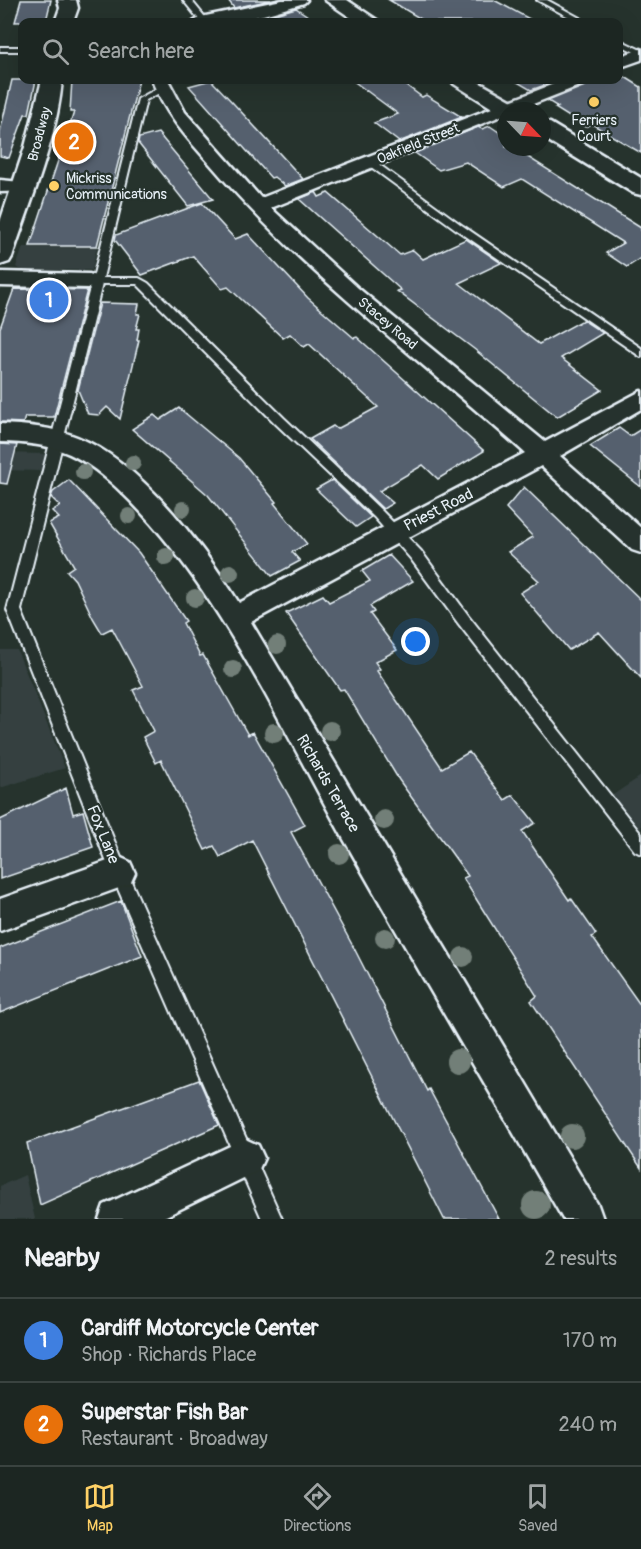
<!DOCTYPE html>
<html lang="en">
<head>
<meta charset="utf-8">
<style>
	:root { --surface:#1c2622; --page:#252e2a; --text:#f1f3f6; --muted:#a0a5a5; --line:#3a4340; --accent:#ffd166 }
	body { margin:0; font-family:Pangolin,sans-serif; background:var(--page); color:var(--text) }
	.compass { position:absolute; left:497px; top:102px; width:54px; height:54px; border-radius:50%; background:var(--surface); box-shadow:0 6px 24px #0002; rotate:115deg }
	.you { position:absolute; left:416px; top:642px; width:21px; height:21px; margin:-15px; border:4px solid #fff; border-radius:50%; background:#1a73e8; box-shadow:0 0 0 9px #1a73e833 }
	.badge { display:grid; place-items:center; width:39px; height:39px; border-radius:50%; background:var(--accent); color:#fff; font-size:20px; font-weight:700 }
	.pin { position:absolute; translate:-50% -50%; border:3px solid #fff; box-shadow:0 2px 6px #0006 }
	.list { margin:0; padding:0; list-style:none }
	h2 { display:flex; justify-content:space-between; align-items:center; height:78px; margin:0; padding:0 24px; font-size:26px }
	h2 small { font-size:20px; font-weight:400; color:var(--muted) }
	.list li { display:grid; grid-template-columns:39px 1fr auto; gap:18px; align-items:center; box-sizing:border-box; height:84px; padding:0 24px; border-top:2px solid var(--line) }
	.list b { display:block; font-size:22px; white-space:nowrap }
	.list p { margin:0; font-size:20px; white-space:nowrap; color:var(--muted) }
	.list em { font-size:20px; font-style:normal; color:var(--muted) }
	.icon { flex:none; width:33px; height:33px; fill:none; stroke:currentColor; stroke-width:2; stroke-linecap:round; stroke-linejoin:round }
	.map { position:relative; flex:none; width:641px; height:1219px; overflow:hidden }
	.search { position:absolute; background:var(--surface); box-shadow:0 6px 24px #0002; left:18px; right:18px; top:18px; height:66px; display:flex; align-items:center; gap:15px; box-sizing:border-box; padding:0 21px; border-radius:12px; color:var(--muted); font-size:22px }
	.sheet { height:246px; background:var(--surface) }
	nav { display:flex; justify-content:space-around; align-items:center; box-sizing:border-box; height:84px; border-top:2px solid var(--line); background:var(--surface); font-size:16px; color:var(--muted) }
	nav a { display:grid; justify-items:center; gap:3px }
	nav .on { color:var(--accent) }
	.map>svg:first-child { display:block }
</style>
</head>
<body>
<div class="map">
<svg width="641" height="1219" viewBox="0 0 641 1219">
	<rect width="100%" height="100%" fill="#26332d"/>
	<filter id="ink" filterUnits="userSpaceOnUse"><feTurbulence type="fractalNoise" baseFrequency=".0167" numOctaves="2"/><feDisplacementMap in="SourceGraphic" scale="12" xChannelSelector="R" yChannelSelector="G"/><feConvolveMatrix kernelMatrix="1 2 1 2 8 2 1 2 1" color-interpolation-filters="sRGB"/></filter>
	<g filter="url(#ink)">
		<path fill="#344140" d="M 23,247 L 97,247 L 92,270 L 22,270 L 16,267 Z
			M 0,453 L 45,454 L 41,471 L 0,470 Z
			M 0,650 L 17,650 L 65,768 L 0,788 Z
			M 641,776 L 641,830 L 613,795 Z
			M 25,1175 L 35,1219 L 0,1219 L 0,1186 Z"/>
		<path fill="#54616e" stroke="#e8f1f8" stroke-width="1.5" d="M 21,0 L 51,0 L 46,21 L 15,22 Z
			M 228,0 L 271,0 L 234,8 Z
			M 389,0 L 494,0 L 535,22 L 426,22 Z
			M 296,8 L 317,22 L 246,21 L 264,17 Z
			M 625,77 L 641,87 L 641,153 L 592,124 L 585,127 L 555,108 L 558,107 L 548,101 L 585,86 L 588,80 Z
			M 12,80 L 36,80 L 29,114 L 25,114 L 9,158 L 0,156 L 0,132 Z
			M 72,80 L 139,80 L 97,246 L 30,246 L 74,112 L 70,112 Z
			M 211,80 L 233,103 L 303,179 L 285,186 L 274,177 L 271,178 L 189,86 Z
			M 352,80 L 399,80 L 422,97 L 426,95 L 462,117 L 399,142 L 374,123 L 398,114 Z
			M 514,80 L 559,80 L 531,90 Z
			M 490,126 L 506,137 L 506,147 L 521,147 L 523,149 L 518,151 L 641,228 L 641,258 L 627,267 L 606,253 L 623,243 L 522,179 L 504,187 L 466,162 L 439,170 L 415,153 L 478,127 L 482,129 Z
			M 158,133 L 213,199 L 188,206 L 138,143 L 139,138 Z
			M 316,192 L 319,197 L 328,193 L 400,255 L 413,250 L 423,259 L 466,239 L 501,263 L 459,283 L 539,344 L 583,320 L 603,333 L 561,358 L 602,390 L 557,417 L 474,349 L 397,291 L 401,290 L 299,199 Z
			M 202,203 L 235,239 L 248,234 L 308,298 L 354,338 L 357,337 L 484,451 L 438,479 L 423,465 L 379,491 L 393,503 L 383,509 L 310,439 L 333,426 L 337,429 L 378,407 L 309,344 L 304,347 L 290,334 L 283,338 L 228,287 L 222,289 L 193,256 L 142,275 L 115,240 L 116,235 Z
			M 14,289 L 87,290 L 54,417 L 25,417 L 23,423 L 0,422 L 0,328 Z
			M 100,303 L 139,304 L 137,314 L 140,314 L 136,329 L 139,329 L 137,340 L 139,340 L 120,419 L 107,407 L 99,415 L 88,414 L 78,390 Z
			M 179,408 L 239,458 L 276,502 L 274,503 L 307,544 L 292,552 L 300,561 L 272,576 L 208,495 L 132,429 L 154,415 L 160,420 Z
			M 619,428 L 630,436 L 641,429 L 641,487 L 590,446 Z
			M 0,444 L 17,445 L 7,484 L 0,483 Z
			M 69,480 L 139,553 L 186,621 L 183,623 L 200,656 L 203,655 L 248,735 L 253,732 L 305,825 L 291,832 L 355,950 L 427,1091 L 429,1089 L 499,1219 L 444,1219 L 252,840 L 220,857 L 214,846 L 205,850 L 161,760 L 156,763 L 143,737 L 154,731 L 133,690 L 143,686 L 112,628 L 102,633 L 93,618 L 75,580 L 67,571 L 74,566 L 49,523 L 59,518 L 52,511 L 60,506 L 51,497 L 53,492 Z
			M 332,480 L 371,517 L 356,527 L 316,489 Z
			M 524,487 L 641,600 L 641,678 L 599,632 L 569,650 L 520,593 L 539,581 L 508,552 L 533,537 L 506,508 Z
			M 389,555 L 413,581 L 370,606 L 374,612 L 370,614 L 397,650 L 375,662 L 380,669 L 377,671 L 442,768 L 469,752 L 505,800 L 513,795 L 535,823 L 522,831 L 569,900 L 571,898 L 596,934 L 592,937 L 641,1006 L 641,1168 L 531,1001 L 537,996 L 463,878 L 468,876 L 399,780 L 344,689 L 340,690 L 286,613 L 323,595 L 329,602 L 370,581 L 362,571 Z
			M 66,788 L 73,814 L 83,811 L 93,847 L 0,879 L 0,820 Z
			M 121,901 L 142,956 L 0,1013 L 0,948 Z
			M 199,1080 L 219,1125 L 40,1205 L 27,1143 Z"/>
		<g fill="none" stroke-linecap="round" stroke-linejoin="round">
			<defs>
				<path id="service" d="M 183,0 L 191,0 L 209,22 L 201,22 Z
					M 537,0 L 547,0 L 587,22 L 578,22 Z
					M 618,39 L 641,50 L 641,55 L 618,44 Z
					M 0,47 L 22,47 L 22,51 L 0,51 Z
					M 160,87 L 167,89 L 146,100 L 103,278 L 139,278 L 148,283 L 284,418 L 382,511 L 421,551 L 468,615 L 641,834 L 641,854 L 635,851 L 458,623 L 411,559 L 374,517 L 276,424 L 140,287 L 137,284 L 102,284 L 21,610 L 126,870 L 282,1219 L 262,1219 L 111,873 L 7,610 L 91,284 L 84,281 L 93,278 L 138,99 Z
					M 367,160 L 373,160 L 463,226 L 641,348 L 641,357 L 457,230 L 367,164 Z"/>
				<path id="minor" d="M 282,0 L 307,0 L 304,3 C 269,14 231,26 193,22 L 201,17 Z
					M 641,49 L 641,60 L 618,68 L 618,57 Z
					M 152,80 L 168,80 L 185,112 L 261,198 L 564,80 L 586,80 L 584,84 L 515,111 L 506,111 L 506,114 L 271,208 L 358,288 L 545,442 L 641,391 L 641,409 L 560,456 L 641,528 L 641,553 L 632,550 L 541,466 L 251,622 L 598,1205 L 603,1219 L 563,1219 C 490,1091 414,964 342,836 C 278,721 213,577 116,487 C 77,451 53,443 0,442 L 0,424 C 26,425 52,427 77,437 C 141,462 203,546 239,603 L 525,453 C 419,358 304,274 211,165 C 188,139 164,113 152,80 Z
					M 0,180 L 31,183 L 33,187 L 31,191 L 0,192 Z
					M 0,272 L 89,274 L 96,276 L 99,281 L 96,286 L 89,288 L 0,286 Z
					M 119,857 L 130,862 L 135,873 L 130,884 L 0,931 L 0,899 Z
					M 245,1139 L 258,1145 L 264,1158 L 258,1171 L 160,1219 L 99,1219 L 104,1205 Z"/>
				<path id="secondary" d="M 58,0 L 76,0 L 78,8 L 73,22 L 55,22 L 60,8 Z
					M 42,80 L 62,80 C 57,139 31,200 12,257 L 9,262 L 0,265 L 0,222 L 25,147 Z"/>
				<path id="primary" d="M 325,0 L 347,0 L 380,22 L 357,22 Z
					M 451,80 L 475,80 L 521,106 L 524,111 L 506,111 L 505,116 L 454,84 Z
					M 542,122 L 550,123 L 641,178 L 641,195 L 633,193 L 542,137 Z"/>
			</defs>
			<use href="#service" stroke="#e8f1f8" stroke-width="4"/>
			<use href="#minor" stroke="#e8f1f8" stroke-width="5"/>
			<use href="#secondary" stroke="#e8f1f8" stroke-width="5"/>
			<use href="#primary" stroke="#e8f1f8" stroke-width="5"/>
			<use href="#service" fill="#26332d" fill-rule="evenodd"/>
			<use href="#minor" fill="#26332d" fill-rule="evenodd"/>
			<use href="#secondary" fill="#26332d" fill-rule="evenodd"/>
			<use href="#primary" fill="#26332d" fill-rule="evenodd"/>
		</g>
		<g fill="#727f78">
			<circle cx="133" cy="463" r="8"/>
			<circle cx="83" cy="472" r="8"/>
			<circle cx="183" cy="509" r="8"/>
			<circle cx="129" cy="516" r="8"/>
			<circle cx="166" cy="557" r="9"/>
			<circle cx="230" cy="573" r="9"/>
			<circle cx="195" cy="598" r="9"/>
			<circle cx="277" cy="645" r="9"/>
			<circle cx="233" cy="669" r="9"/>
			<circle cx="330" cy="731" r="10"/>
			<circle cx="274" cy="733" r="10"/>
			<circle cx="384" cy="820" r="10"/>
			<circle cx="339" cy="854" r="10"/>
			<circle cx="385" cy="938" r="10"/>
			<circle cx="463" cy="957" r="10"/>
			<circle cx="458" cy="1061" r="12"/>
			<circle cx="572" cy="1136" r="12"/>
			<circle cx="536" cy="1205" r="14"/>
		</g>
	</g>
	<g fill="#ffd166" stroke="#26332d" stroke-width="2">
		<circle cx="594" cy="102" r="6"/>
		<circle cx="54" cy="186" r="6"/>
	</g>
	<g text-anchor="middle" stroke-width="4.5" stroke-linejoin="round" paint-order="stroke">
		<g font-size="14" fill="#e8f1f8" stroke="#26332d">
			<text x="594" y="125">Ferriers<tspan x="594" dy="16">Court</tspan></text>
			<text x="66" y="183" text-anchor="start">Mickriss<tspan x="66" dy="16">Communications</tspan></text>
		</g>
		<g font-size="14" fill="#e8f1f8" stroke="#26332d">
			<text transform="translate(39 134) rotate(-75)" y="5">Broadway</text>
			<text transform="translate(418 143) rotate(-22)" y="5">Oakfield Street</text>
			<text transform="translate(388 323) rotate(40)" y="5">Stacey Road</text>
		</g>
		<g font-size="16" fill="#e8f1f8" stroke="#26332d">
			<text transform="translate(438 509) rotate(-27)" y="6">Priest Road</text>
			<text transform="translate(329 783) rotate(60)" y="6">Richards Terrace</text>
			<text transform="translate(104 834) rotate(68)" y="6">Fox Lane</text>
		</g>
	</g>
</svg>
<svg class="compass" viewBox="-18 -18 36 36"><path d="M0-13l5 13h-10z" fill="#e53935"/><path d="M0 13l5-13h-10z" fill="#a0a5a5"/></svg>
<div class="you"></div>
<div class="pin badge" style="left:49px;top:300px;background:#3f7fe0">1</div>
<div class="pin badge" style="left:74px;top:142px;background:#e8710a">2</div>
<div class="search"><svg class="icon" aria-label="search" viewBox="0 0 24 24"><circle cx="10" cy="10" r="6"/><path d="M15 15l6 6"/></svg>Search here</div>
</div>
<section class="sheet">
<h2>Nearby<small>2 results</small></h2>
<ul class="list">
<li><span class="badge" style="background:#3f7fe0">1</span><div><b>Cardiff Motorcycle Center</b><p>Shop · Richards Place</p></div><em>170 m</em></li>
<li><span class="badge" style="background:#e8710a">2</span><div><b>Superstar Fish Bar</b><p>Restaurant · Broadway</p></div><em>240 m</em></li>
</ul>
</section>
<nav>
<a class="on"><svg class="icon" aria-label="map" viewBox="0 0 24 24"><path d="M3 6l6-2 6 2 6-2v14l-6 2-6-2-6 2zM9 4v14M15 6v14"/></svg>Map</a>
<a><svg class="icon" aria-label="directions" viewBox="0 0 24 24"><path d="M12 3l9 9-9 9-9-9zM9 14v-3h6M13 9l2 2-2 2"/></svg>Directions</a>
<a><svg class="icon" aria-label="saved" viewBox="0 0 24 24"><path d="M7 4h10v16l-5-4-5 4z"/></svg>Saved</a>
</nav>
</body>
</html>
